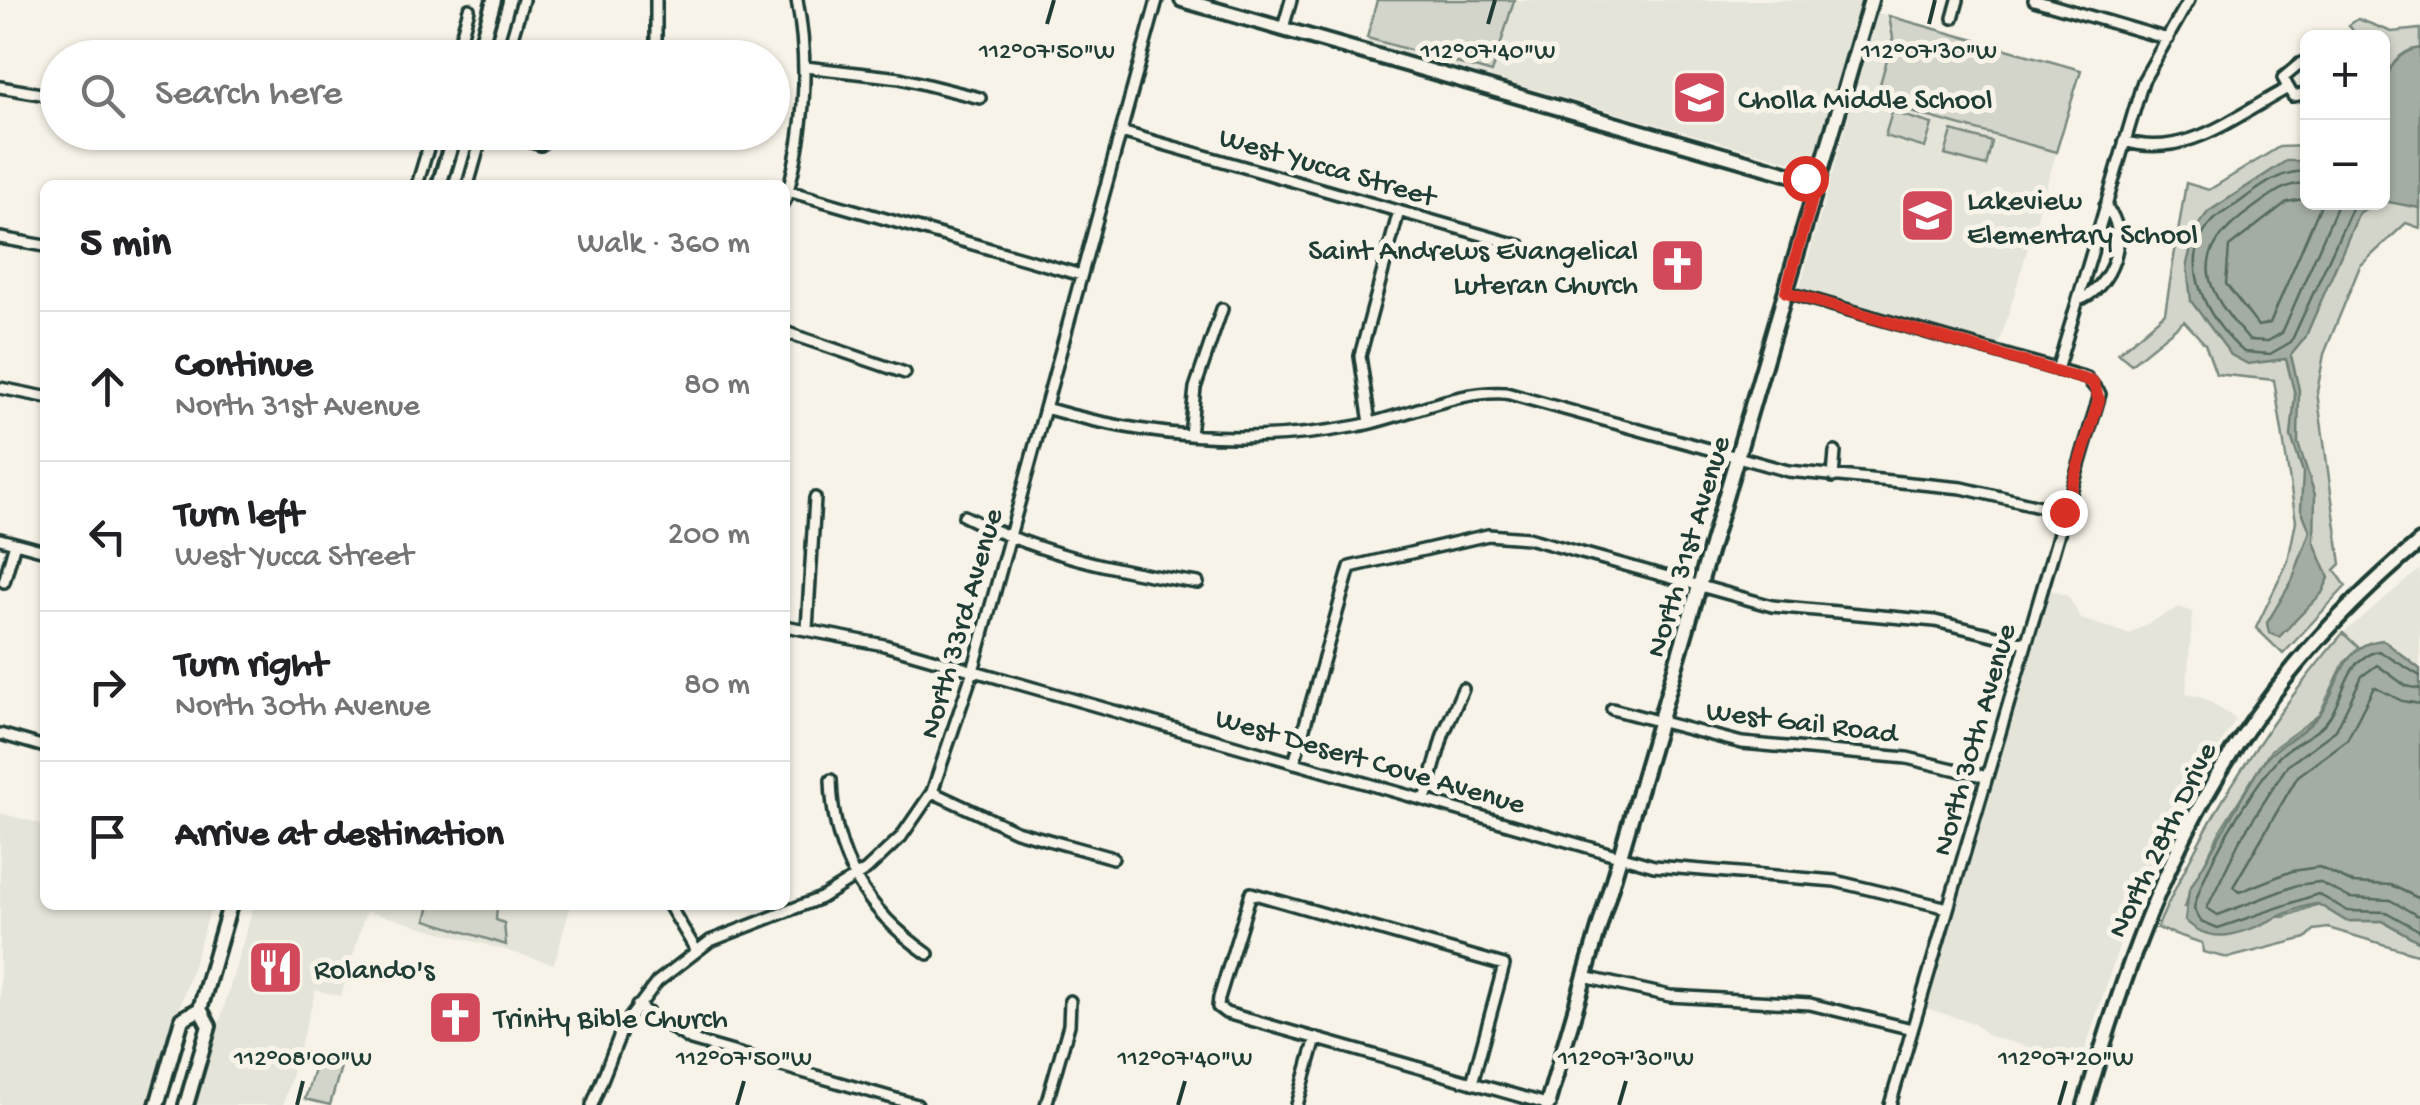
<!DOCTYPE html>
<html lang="en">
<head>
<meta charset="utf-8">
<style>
	:root { --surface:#fff; --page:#f2f2f2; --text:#202124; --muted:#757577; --line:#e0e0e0 }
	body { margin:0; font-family:"Gochi Hand",sans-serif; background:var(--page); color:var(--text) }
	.controls { position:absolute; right:30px; top:30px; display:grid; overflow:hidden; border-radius:15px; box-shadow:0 2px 8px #0004 }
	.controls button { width:90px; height:90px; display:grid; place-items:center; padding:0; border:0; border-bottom:2px solid var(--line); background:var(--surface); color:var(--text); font:50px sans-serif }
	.stop { position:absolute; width:30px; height:30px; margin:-22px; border:8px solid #d93025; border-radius:50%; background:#fff }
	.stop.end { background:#d93025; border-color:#fff; box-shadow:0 2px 10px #0008 }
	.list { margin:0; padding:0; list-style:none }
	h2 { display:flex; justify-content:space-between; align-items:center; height:130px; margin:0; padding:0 40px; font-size:42px }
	h2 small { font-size:32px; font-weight:400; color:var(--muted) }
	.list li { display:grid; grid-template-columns:65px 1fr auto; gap:30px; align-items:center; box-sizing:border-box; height:150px; padding:0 40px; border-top:2px solid var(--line) }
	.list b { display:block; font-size:38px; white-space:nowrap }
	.list p { margin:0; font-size:32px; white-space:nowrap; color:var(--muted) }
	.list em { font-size:32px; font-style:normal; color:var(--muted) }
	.icon { flex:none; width:55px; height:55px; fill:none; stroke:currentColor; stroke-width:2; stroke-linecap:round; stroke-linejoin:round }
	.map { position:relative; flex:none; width:2420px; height:1105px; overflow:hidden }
	.search { position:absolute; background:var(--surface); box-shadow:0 2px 8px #0004; left:40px; top:40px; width:750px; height:110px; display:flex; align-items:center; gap:25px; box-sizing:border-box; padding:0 35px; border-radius:55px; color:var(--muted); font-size:38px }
	.panel { position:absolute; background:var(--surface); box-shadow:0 2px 8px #0004; left:40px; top:180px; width:750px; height:730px; border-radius:15px }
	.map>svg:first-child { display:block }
</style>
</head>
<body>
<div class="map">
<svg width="2420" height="1105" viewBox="0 0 2420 1105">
	<rect width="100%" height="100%" fill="#f7f3e8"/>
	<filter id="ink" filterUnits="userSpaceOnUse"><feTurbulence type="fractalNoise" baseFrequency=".01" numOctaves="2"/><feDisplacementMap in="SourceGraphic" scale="20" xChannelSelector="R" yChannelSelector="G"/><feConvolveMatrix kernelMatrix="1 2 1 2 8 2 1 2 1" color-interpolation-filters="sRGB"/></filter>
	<g filter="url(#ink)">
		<path fill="#e5e4d9" d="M 1377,0 L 1861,0 L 1815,155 L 1805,166 L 1366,42 Z
			M 1878,13 L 2081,70 L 1999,345 L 1800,287 Z
			M 2420,569 L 2420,669 L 2389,646 L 2370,641 L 2359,648 L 2343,633 Z
			M 2050,590 L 2068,596 L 2081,619 L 2129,634 L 2179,607 L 2193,612 L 2186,694 L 2206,699 L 2236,719 L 2173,821 L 2123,934 L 2081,1062 L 1989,1036 L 1973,1023 L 1926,1008 Z
			M 0,813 L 45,825 L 45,905 L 212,905 L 149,1105 L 0,1105 Z
			M 254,905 L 571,905 L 554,964 L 366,911 L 341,996 L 316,990 L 283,1105 L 195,1105 Z"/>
		<path fill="#d3d5ca" stroke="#79897f" stroke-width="2.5" d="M 1377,0 L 1514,0 L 1492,73 L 1367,38 Z
			M 1889,16 L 2081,70 L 2056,152 L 1875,102 L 1893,38 Z
			M 2358,19 L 2392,32 L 2420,29 L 2420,228 L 2406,223 L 2360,266 L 2324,354 L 2317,392 L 2341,564 L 2335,570 L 2346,586 L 2283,654 L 2256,628 L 2288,561 L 2296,521 L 2274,380 L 2216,374 L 2205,344 L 2184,321 L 2131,364 L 2118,353 L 2165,313 L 2186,183 L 2209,190 L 2279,147 L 2307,146 L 2308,202 L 2382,202 L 2382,38 L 2357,37 L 2349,25 Z
			M 1892,112 L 1932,124 L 1925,148 L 1885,136 Z
			M 1952,131 L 1992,142 L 1986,166 L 1945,155 Z
			M 2343,633 L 2359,648 L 2345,661 L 2319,715 L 2271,750 L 2222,827 L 2184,907 L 2284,917 L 2319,904 L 2346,921 L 2382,921 L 2420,942 L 2420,955 L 2328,928 L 2314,930 L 2306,938 L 2228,958 L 2203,952 L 2202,943 L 2157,928 C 2205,819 2265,724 2343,633 Z
			M 430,905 L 497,905 L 496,920 L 504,923 L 506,945 L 426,920 Z
			M 318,1056 L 342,1063 L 330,1105 L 305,1099 Z"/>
		<path fill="#a4ada3" stroke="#6f8077" stroke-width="2.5" d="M 2420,48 L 2420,208 L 2383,201 C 2382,159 2364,54 2420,48 Z
			M 2286,161 L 2307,161 L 2308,202 L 2375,203 L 2359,213 L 2305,338 L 2291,355 L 2299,390 L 2298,443 L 2315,495 L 2314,542 L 2329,578 L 2322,593 L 2279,637 L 2269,633 L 2267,623 L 2292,581 L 2310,531 L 2301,509 L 2303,472 L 2291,436 L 2295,395 L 2286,359 L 2248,364 L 2231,355 L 2191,301 L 2187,264 L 2195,230 L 2208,212 Z
			M 2383,640 L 2420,669 L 2420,942 L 2383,921 L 2346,921 L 2318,904 C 2273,909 2225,961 2185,920 L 2189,890 L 2259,768 C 2275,743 2302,737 2319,715 C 2341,688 2338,644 2383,640 Z"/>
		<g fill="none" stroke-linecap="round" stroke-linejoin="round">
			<path stroke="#546a60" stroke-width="2.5" d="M 2308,171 C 2281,171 2266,183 2245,198 C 2235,206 2222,212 2213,221 C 2174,262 2209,323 2244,352 L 2270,354 L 2291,342 L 2355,202
				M 2308,183 C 2284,183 2271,195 2253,208 C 2187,254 2202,287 2249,340 L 2268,341 L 2282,333 L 2339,202
				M 2308,198 L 2287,202 L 2229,247 L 2226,284 L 2258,326 L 2270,323 L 2322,202
				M 2420,676 L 2379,651 C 2343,658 2346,699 2326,722 C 2313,738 2290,743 2277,759 C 2248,795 2205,864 2194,908 L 2201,921 L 2218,928 L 2318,894 L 2348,911 L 2386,912 L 2420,931
				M 2420,689 L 2406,686 L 2377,665 L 2362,676 L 2336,730 L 2287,766 L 2241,838 L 2207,908 L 2218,915 L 2297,885 L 2319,882 L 2350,898 L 2390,900 L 2420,917
				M 2420,704 L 2402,701 L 2374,687 L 2347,740 L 2298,776 L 2233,887 L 2239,892 L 2292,871 L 2319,867 L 2353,883 L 2391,885 L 2420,899"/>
			<defs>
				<path id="street" d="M 2034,0 L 2168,39
					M 1953,18 L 1958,0
					M 1283,28 L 1291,0
					M 120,57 L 121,58
					M 455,58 L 469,9
					M 506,58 L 523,0
					M 656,58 L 656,0
					M 2308,65 L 2301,63 L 2283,78 L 2293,96 L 2308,93
					M 805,67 L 900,78 L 980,98
					M 0,87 L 58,97
					M 498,132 L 541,145
					M 1121,132 L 1521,246
					M 2124,141 C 2185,160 2235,116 2288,88
					M 417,185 L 433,132
					M 468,185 L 483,132
					M 788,191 L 1081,275
					M 785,201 C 805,134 810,69 797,0
					M 0,238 L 45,246
					M 1786,292 L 2087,378 L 2100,394 L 1890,1105
					M 2078,300 C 2111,290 2133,232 2105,206
					M 785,332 L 905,373
					M 2057,370 L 2143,81 L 2189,0
					M 0,388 L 45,397
					M 1045,408 C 1147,438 1252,446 1357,426 C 1406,417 1455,390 1506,393 L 1788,471 L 1962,488 L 2065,512
					M 1370,423 L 1360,356 L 1399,211
					M 1190,435 L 1195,388 L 1222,309
					M 1833,477 L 1835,452
					M 964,516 C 1037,553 1117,571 1198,583
					M 0,539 L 45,551
					M 4,582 L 15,543
					M 785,626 L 884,645 L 1654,866 L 1835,881 L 1948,908
					M 807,629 L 815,498
					M 1612,709 L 1742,743 L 1907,758 L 1987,777
					M 0,734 L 45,747
					M 1294,763 L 1350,567 L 1488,535 L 1528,538 L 1772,606 L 1935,621 L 2026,643
					M 831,780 C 833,857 866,911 928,954
					M 932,792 L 1016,831 L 1113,858
					M 1425,800 L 1443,735 L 1463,689
					M 669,905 L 696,950
					M 1584,977 L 1670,996 L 1810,1004 L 1912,1029
					M 637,1006 L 691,1040 L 917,1105
					M 1472,1083 L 1504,965 L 1251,893 L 1219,998 L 1218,1007 L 1226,1013 L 1550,1105
					M 592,1105 L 623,1027 L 657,982 L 710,941 L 821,898 L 866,870 L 901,837 L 932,792 L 973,671 L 1157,0
					M 1046,1105 L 1069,1025 L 1070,1001
					M 1297,1105 L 1316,1038"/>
				<path id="secondary" d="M 1182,0 L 1817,182
					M 477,58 L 494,0
					M 439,185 L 455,132
					M 157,1105 L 182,1019 L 200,1009
					M 186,1105 L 209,1026 L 200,1009 L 230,905
					M 1547,1105 L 1871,0
					M 2085,1105 C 2154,868 2227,704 2420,542"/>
			</defs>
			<use href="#street" stroke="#1f3d34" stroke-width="16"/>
			<use href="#secondary" stroke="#1f3d34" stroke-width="20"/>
			<use href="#street" stroke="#f7f3e8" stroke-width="9"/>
			<use href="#secondary" stroke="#f7f3e8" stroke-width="12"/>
		</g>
	</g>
	<g fill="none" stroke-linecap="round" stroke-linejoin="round" filter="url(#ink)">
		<path stroke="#d93025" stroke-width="12" d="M 1805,178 L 1817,182 L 1786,292 L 2093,382 L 2099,400 L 2064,512"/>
	</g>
	<path fill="none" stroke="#1f3d34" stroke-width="4" d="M 1047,24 L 1054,0M 1488,24 L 1495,0M 1929,24 L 1935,0M 297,1105 L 303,1081M 737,1105 L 744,1081M 1178,1105 L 1185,1081M 1619,1105 L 1626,1081M 2059,1105 L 2066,1081"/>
	<defs>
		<symbol id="school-square" viewBox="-11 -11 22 22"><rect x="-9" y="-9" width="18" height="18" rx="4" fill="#d1495b" stroke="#f7f3e8"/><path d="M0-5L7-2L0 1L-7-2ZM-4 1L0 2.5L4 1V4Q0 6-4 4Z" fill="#fff"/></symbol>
		<symbol id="church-square" viewBox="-11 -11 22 22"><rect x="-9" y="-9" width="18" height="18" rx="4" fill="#d1495b" stroke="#f7f3e8"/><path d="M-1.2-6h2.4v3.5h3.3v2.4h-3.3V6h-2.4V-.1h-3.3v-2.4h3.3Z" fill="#fff"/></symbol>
		<symbol id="restaurant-square" viewBox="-11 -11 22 22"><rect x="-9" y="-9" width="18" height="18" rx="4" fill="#d1495b" stroke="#f7f3e8"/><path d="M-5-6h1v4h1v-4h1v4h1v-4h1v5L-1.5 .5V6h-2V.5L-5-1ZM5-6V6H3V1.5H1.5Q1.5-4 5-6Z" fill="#fff"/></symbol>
	</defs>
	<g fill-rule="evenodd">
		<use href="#school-square" x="1668" y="66" width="63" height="63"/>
		<use href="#school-square" x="1896" y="184" width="63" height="63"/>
		<use href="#church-square" x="1646" y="234" width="63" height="63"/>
		<use href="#restaurant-square" x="244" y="936" width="63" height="63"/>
		<use href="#church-square" x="424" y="986" width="63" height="63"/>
	</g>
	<g text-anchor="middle" stroke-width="10" stroke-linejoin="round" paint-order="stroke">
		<g font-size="30" fill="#1f3d34" stroke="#f7f3e8" text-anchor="start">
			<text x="1738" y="108">Cholla Middle School</text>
			<text x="1967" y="209">Lakeview<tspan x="1967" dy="34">Elementary School</tspan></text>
			<text x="1638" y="259" text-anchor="end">Saint Andrews Evangelical<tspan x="1638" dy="34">Luteran Church</tspan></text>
			<text x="314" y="978">Rolando's</text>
			<text x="494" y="1027">Trinity Bible Church</text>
		</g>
		<g font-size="30" fill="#1f3d34" stroke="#f7f3e8">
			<text transform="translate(1328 165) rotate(16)" y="10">West Yucca Street</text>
			<text transform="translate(1686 546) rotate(-73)" y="10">North 31st Avenue</text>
			<text transform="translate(959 623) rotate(-74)" y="10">North 33rd Avenue</text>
			<text transform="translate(1802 720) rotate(7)" y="10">West Gail Road</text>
			<text transform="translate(1972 739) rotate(-74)" y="10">North 30th Avenue</text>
			<text transform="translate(1371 759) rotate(16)" y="10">West Desert Cove Avenue</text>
			<text transform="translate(2160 839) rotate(-64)" y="10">North 28th Drive</text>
		</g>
	</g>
	<g font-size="25" text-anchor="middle" fill="#1f3d34" stroke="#f7f3e8" stroke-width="10" stroke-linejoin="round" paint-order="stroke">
		<text x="1047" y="58">112°07'50"W</text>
		<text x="1488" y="58">112°07'40"W</text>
		<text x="1929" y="58">112°07'30"W</text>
		<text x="303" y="1065">112°08'00"W</text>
		<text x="744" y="1065">112°07'50"W</text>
		<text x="1185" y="1065">112°07'40"W</text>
		<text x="1626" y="1065">112°07'30"W</text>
		<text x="2066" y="1065">112°07'20"W</text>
	</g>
</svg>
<div class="controls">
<button>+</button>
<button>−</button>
</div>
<div class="stop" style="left:1805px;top:178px"></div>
<div class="stop end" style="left:2064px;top:512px"></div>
<div class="search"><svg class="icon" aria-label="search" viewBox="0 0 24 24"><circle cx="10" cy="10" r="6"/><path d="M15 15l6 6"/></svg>Search here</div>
<section class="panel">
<h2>5 min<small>Walk · 360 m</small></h2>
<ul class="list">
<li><svg class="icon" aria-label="ahead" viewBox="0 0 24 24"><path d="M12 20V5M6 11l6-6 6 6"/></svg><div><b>Continue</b><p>North 31st Avenue</p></div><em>80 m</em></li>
<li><svg class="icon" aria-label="left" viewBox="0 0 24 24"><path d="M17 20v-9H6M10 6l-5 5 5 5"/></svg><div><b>Turn left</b><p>West Yucca Street</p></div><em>200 m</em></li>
<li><svg class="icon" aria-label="right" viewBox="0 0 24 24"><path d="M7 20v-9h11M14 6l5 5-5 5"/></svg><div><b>Turn right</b><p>North 30th Avenue</p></div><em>80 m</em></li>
<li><svg class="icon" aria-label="arrive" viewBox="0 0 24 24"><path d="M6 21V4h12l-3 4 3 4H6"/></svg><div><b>Arrive at destination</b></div></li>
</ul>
</section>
</div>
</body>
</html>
